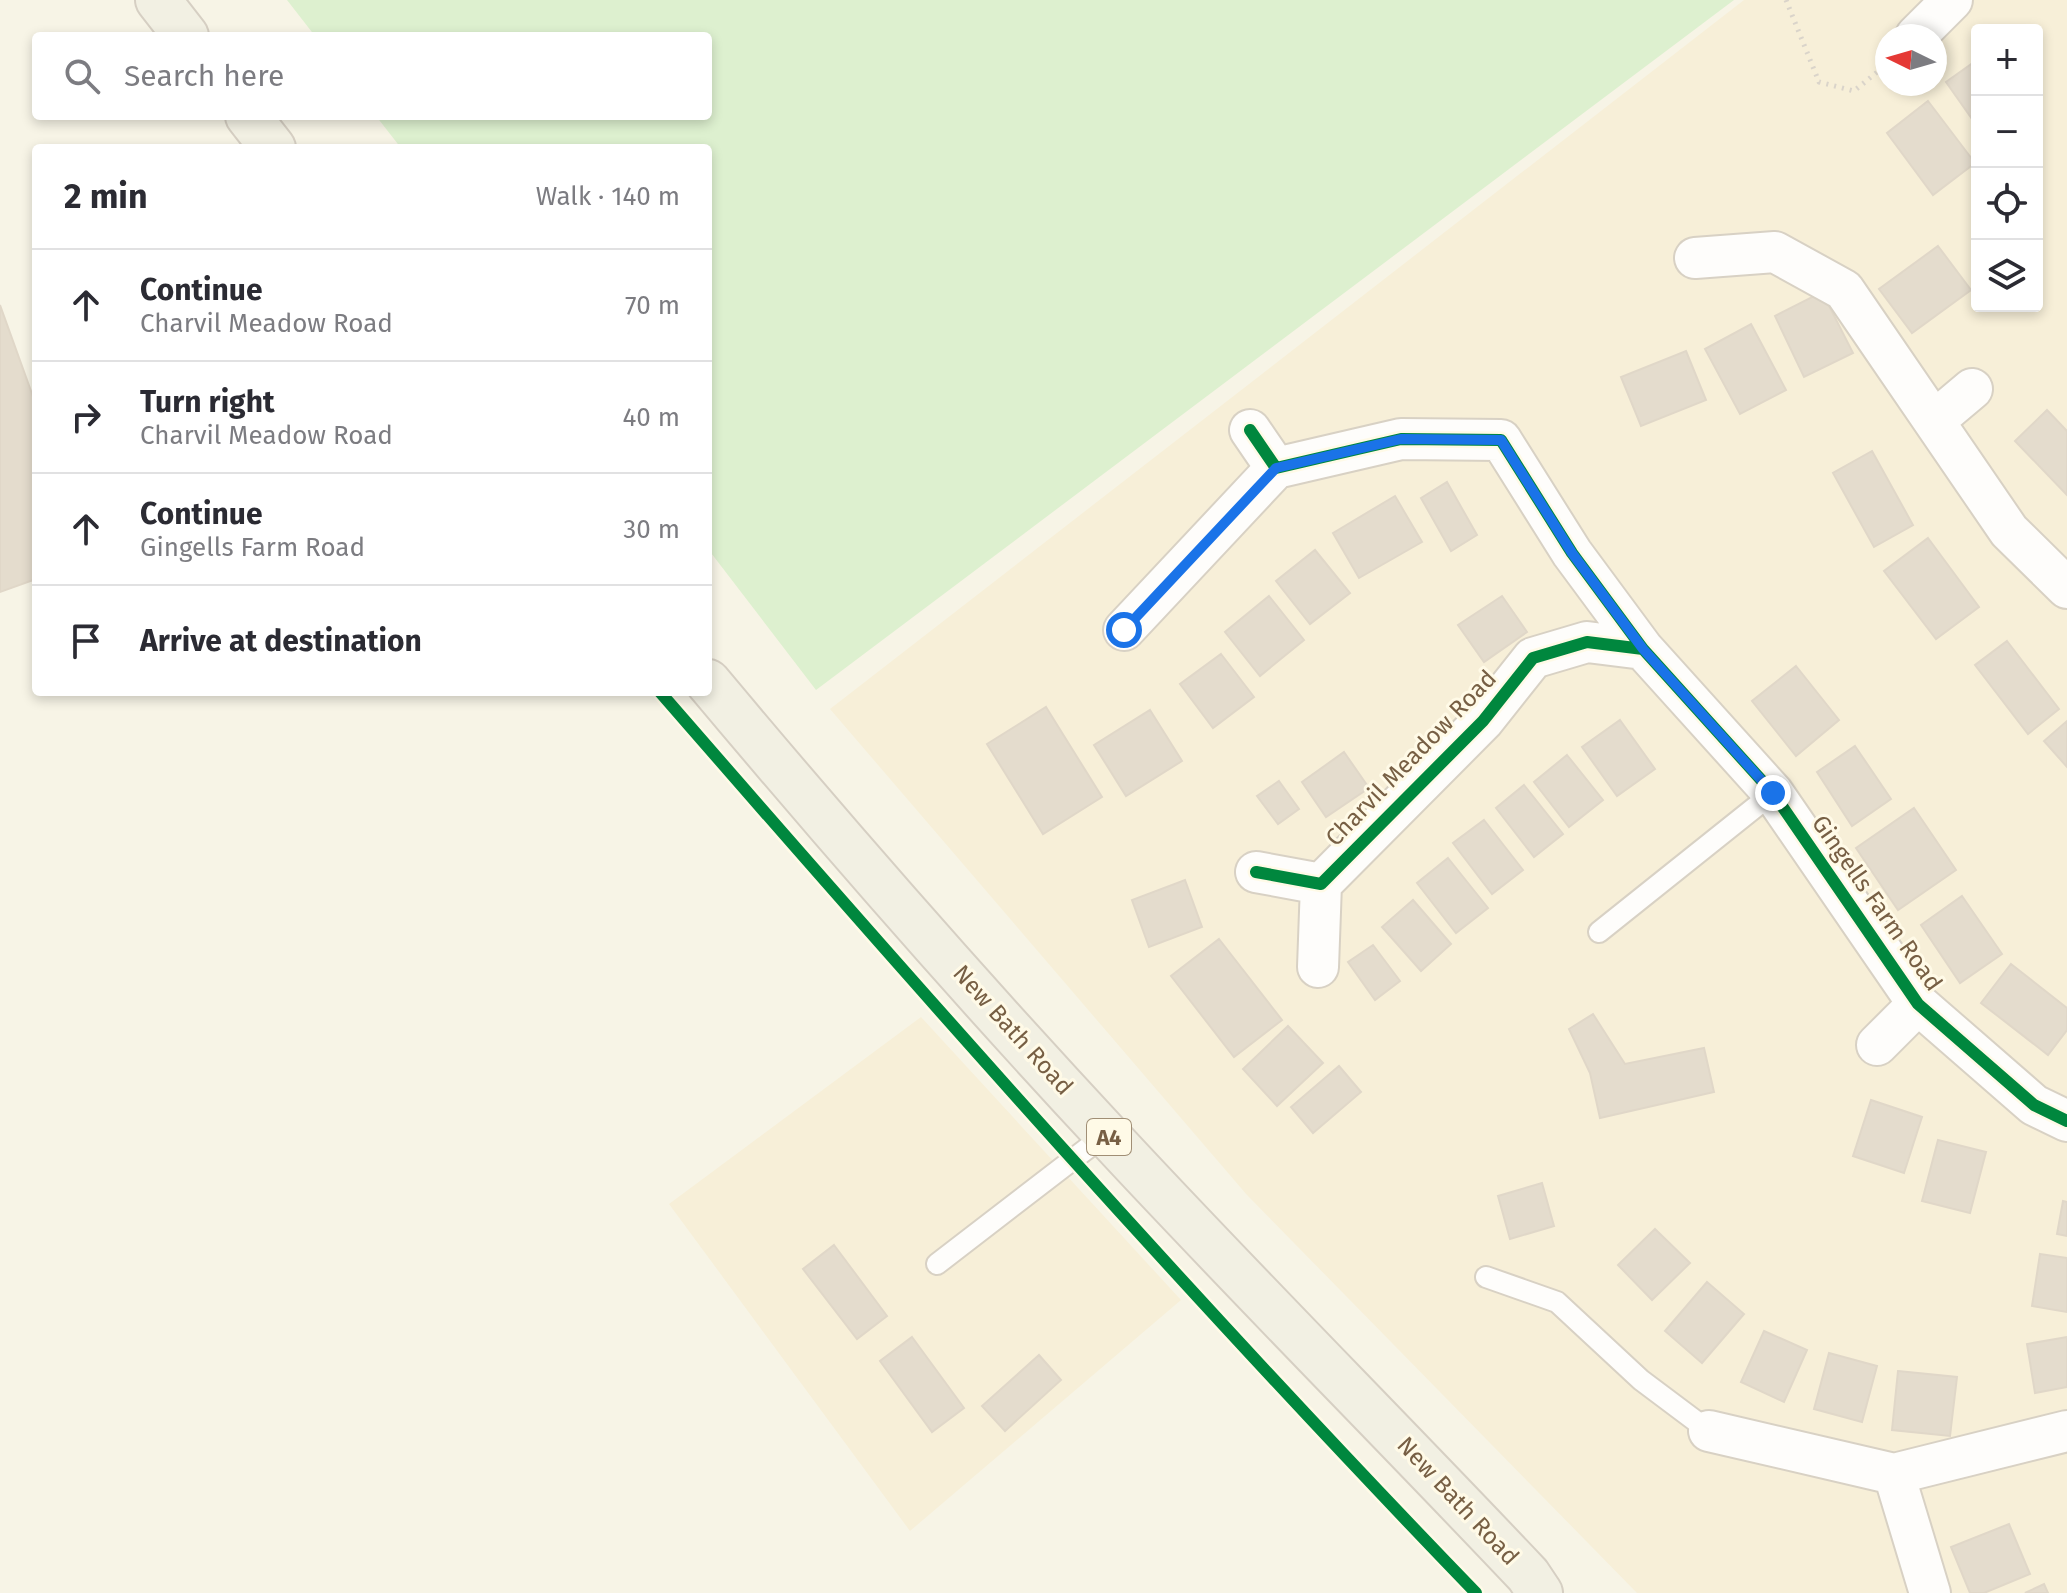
<!DOCTYPE html>
<html lang="en">
<head>
<meta charset="utf-8">
<style>
	:root { --surface:#fff; --page:#f2f2f3; --text:#2b2b33; --muted:#7c7c81; --line:#e1e1e2 }
	body { margin:0; font-family:"Fira Sans",sans-serif; background:var(--page); color:var(--text) }
	.controls { position:absolute; right:24px; top:24px; display:grid; overflow:hidden; border-radius:8px; box-shadow:0 4px 12px #0003 }
	.controls button { width:72px; height:72px; display:grid; place-items:center; padding:0; border:0; border-bottom:2px solid var(--line); background:var(--surface); color:var(--text); font:40px sans-serif }
	.compass { position:absolute; left:1875px; top:24px; width:72px; height:72px; border-radius:50%; background:var(--surface); box-shadow:0 4px 12px #0003; rotate:275deg }
	.stop { position:absolute; width:24px; height:24px; margin:-18px; border:6px solid #1a73e8; border-radius:50%; background:#fff }
	.stop.end { background:#1a73e8; border-color:#fff; box-shadow:0 2px 8px #0008 }
	.list { margin:0; padding:0; list-style:none }
	h2 { display:flex; justify-content:space-between; align-items:center; height:104px; margin:0; padding:0 32px; font-size:34px }
	h2 small { font-size:26px; font-weight:400; color:var(--muted) }
	.list li { display:grid; grid-template-columns:52px 1fr auto; gap:24px; align-items:center; box-sizing:border-box; height:112px; padding:0 32px; border-top:2px solid var(--line) }
	.list b { display:block; font-size:30px; white-space:nowrap }
	.list p { margin:0; font-size:26px; white-space:nowrap; color:var(--muted) }
	.list em { font-size:26px; font-style:normal; color:var(--muted) }
	.icon { flex:none; width:44px; height:44px; fill:none; stroke:currentColor; stroke-width:2; stroke-linecap:round; stroke-linejoin:round }
	.map { position:relative; flex:none; width:2067px; height:1593px; overflow:hidden }
	.search { position:absolute; background:var(--surface); box-shadow:0 4px 12px #0003; left:32px; top:32px; width:680px; height:88px; display:flex; align-items:center; gap:20px; box-sizing:border-box; padding:0 28px; border-radius:8px; color:var(--muted); font-size:30px }
	.panel { position:absolute; background:var(--surface); box-shadow:0 4px 12px #0003; left:32px; top:144px; width:680px; height:552px; border-radius:8px }
	.map>svg:first-child { display:block }
</style>
</head>
<body>
<div class="map">
<svg width="2067" height="1593" viewBox="0 0 2067 1593">
	<rect width="100%" height="100%" fill="#f7f4e6"/>
	<path fill="#f7efd8" fill-rule="evenodd" d="M 1744,0 L 2067,0 L 2067,1593 L 1637,1593 L 1247,1195 L 830,709 ZM 1977,30 L 2037,30 L 2037,306 L 1977,306 ZM 1887,36 L 1935,36 L 1935,84 L 1887,84 Z
		M 921,1017 L 1181,1300 L 910,1531 L 669,1204 Z"/>
	<path fill="#ddf0cf" d="M 287,0 L 1734,0 L 816,690 L 708,549 L 708,148 L 401,148 L 376,116 L 708,116 L 708,36 L 315,36 Z"/>
	<path fill="#e4dccd" stroke="#e0d7c8" stroke-width="2" d="M 1977,60 L 1977,126 L 1946,82 Z
		M 1928,101 L 1975,163 L 1933,195 L 1887,133 Z
		M 1938,246 L 1971,290 L 1912,333 L 1879,289 Z
		M 1822,292 L 1853,353 L 1804,377 L 1775,316 Z
		M 0,305 L 36,405 L 36,579 L 0,592 Z
		M 1751,324 L 1786,390 L 1740,414 L 1705,349 Z
		M 1686,351 L 1706,400 L 1641,426 L 1621,377 Z
		M 2047,410 L 2067,431 L 2067,495 L 2015,441 Z
		M 1872,451 L 1913,525 L 1874,547 L 1833,473 Z
		M 1447,482 L 1477,535 L 1451,551 L 1421,498 Z
		M 1395,496 L 1422,542 L 1359,578 L 1333,533 Z
		M 1928,538 L 1979,607 L 1936,639 L 1884,571 Z
		M 1315,550 L 1350,593 L 1310,624 L 1276,581 Z
		M 1269,596 L 1304,640 L 1260,676 L 1225,632 Z
		M 1502,596 L 1527,632 L 1484,662 L 1458,625 Z
		M 2007,641 L 2059,709 L 2028,734 L 1975,665 Z
		M 1221,654 L 1254,697 L 1213,728 L 1180,684 Z
		M 1796,666 L 1839,720 L 1796,756 L 1752,701 Z
		M 1046,707 L 1102,797 L 1043,834 L 987,744 Z
		M 1150,710 L 1182,761 L 1126,796 L 1094,745 Z
		M 1620,720 L 1655,769 L 1617,796 L 1582,747 Z
		M 2067,721 L 2067,767 L 2044,741 Z
		M 1855,746 L 1891,799 L 1852,826 L 1817,772 Z
		M 1344,752 L 1369,788 L 1326,817 L 1302,782 Z
		M 1567,755 L 1603,800 L 1569,827 L 1534,782 Z
		M 1279,781 L 1299,809 L 1278,824 L 1257,796 Z
		M 1524,785 L 1563,834 L 1534,857 L 1496,808 Z
		M 1914,808 L 1956,870 L 1898,910 L 1856,848 Z
		M 1484,820 L 1523,870 L 1492,894 L 1453,843 Z
		M 1448,858 L 1488,908 L 1456,933 L 1417,883 Z
		M 1185,880 L 1202,927 L 1149,947 L 1132,900 Z
		M 1962,896 L 2002,954 L 1960,983 L 1921,925 Z
		M 1413,900 L 1451,944 L 1421,971 L 1382,927 Z
		M 1219,939 L 1282,1020 L 1234,1057 L 1171,976 Z
		M 1373,945 L 1400,981 L 1375,1000 L 1348,962 Z
		M 2011,964 L 2067,1008 L 2067,1030 L 2048,1055 L 1981,1003 Z
		M 1593,1014 L 1625,1064 L 1704,1048 L 1714,1092 L 1600,1118 L 1590,1073 L 1569,1029 Z
		M 1288,1026 L 1323,1063 L 1277,1106 L 1243,1069 Z
		M 1339,1066 L 1361,1092 L 1313,1133 L 1291,1107 Z
		M 1871,1100 L 1922,1117 L 1904,1173 L 1853,1156 Z
		M 1938,1140 L 1986,1152 L 1970,1213 L 1922,1201 Z
		M 1542,1183 L 1554,1226 L 1510,1239 L 1498,1196 Z
		M 2063,1201 L 2067,1202 L 2067,1236 L 2057,1234 Z
		M 1655,1229 L 1690,1263 L 1652,1300 L 1618,1265 Z
		M 834,1245 L 887,1316 L 857,1339 L 803,1269 Z
		M 2040,1254 L 2067,1258 L 2067,1312 L 2032,1306 Z
		M 1707,1282 L 1744,1314 L 1702,1363 L 1665,1331 Z
		M 1764,1331 L 1807,1350 L 1784,1402 L 1741,1382 Z
		M 912,1337 L 964,1408 L 932,1432 L 880,1361 Z
		M 2067,1337 L 2067,1387 L 2035,1393 L 2027,1344 Z
		M 1829,1353 L 1877,1366 L 1862,1422 L 1814,1409 Z
		M 1039,1355 L 1061,1380 L 1005,1431 L 982,1406 Z
		M 1898,1371 L 1957,1377 L 1950,1436 L 1892,1430 Z
		M 2009,1524 L 2030,1574 L 1984,1593 L 1970,1593 L 1951,1547 Z
		M 2044,1584 L 2048,1593 L 2025,1593 Z"/>
	<g fill="none" stroke-linecap="round" stroke-linejoin="round">
		<defs>
			<path id="service" d="M 1599,932 L 1773,793
				M 937,1264 L 1106,1134
				M 1486,1277 L 1557,1302 L 1641,1380 L 1709,1431"/>
			<path id="minor" d="M 1916,36 L 1952,0
				M 1695,258 L 1775,252 L 1844,290 L 2009,531 L 2067,588
				M 1934,421 L 1972,389
				M 1250,430 L 1276,468 L 1401,439 L 1501,440 L 1572,553 L 1643,649 L 1587,642 L 1533,658 L 1483,721 L 1321,884 L 1256,872
				M 1124,630 L 1276,468
				M 1643,649 L 1773,793 L 1918,1004 L 2034,1105 L 2067,1121
				M 1318,967 L 1321,884
				M 1877,1045 L 1918,1004
				M 1709,1431 L 1894,1474 L 2067,1431
				M 1894,1474 L 1930,1593"/>
			<path id="primary" d="M 158,0 L 186,36
				M 248,116 L 273,148
				M 708,682 C 837,836 970,988 1107,1135 C 1245,1284 1389,1428 1528,1575 L 1540,1593"/>
		</defs>
		<use href="#service" stroke="#d8d1c4" stroke-width="24"/>
		<use href="#minor" stroke="#d8d1c4" stroke-width="44"/>
		<use href="#primary" stroke="#d6cfc3" stroke-width="48"/>
		<path stroke="#dad4ca" stroke-width="5" stroke-dasharray="2 6" stroke-linecap="butt" d="M 1786,0 L 1819,82 L 1854,91 L 1887,64"/>
		<use href="#service" stroke="#fefdfb" stroke-width="20"/>
		<use href="#minor" stroke="#fefdfb" stroke-width="40"/>
		<use href="#primary" stroke="#f2f0e3" stroke-width="44"/>
		<defs>
			<path id="cycleway" d="M 1250,430 L 1276,468 L 1401,439 L 1501,440 L 1572,553 L 1643,649 L 1587,642 L 1533,658 L 1483,721 L 1321,884 L 1256,872
				M 1643,649 L 1773,793 L 1918,1004 L 2034,1105 L 2067,1121
				M 660,692 C 926,998 1195,1302 1476,1593"/>
		</defs>
		<use href="#cycleway" stroke="#fffae7" stroke-width="17"/>
		<use href="#cycleway" stroke="#00873e" stroke-width="12"/>
	</g>
	<g fill="none" stroke-linecap="round" stroke-linejoin="round">
		<path stroke="#1a73e8" stroke-width="10" d="M 1124,630 L 1276,468 L 1401,439 L 1501,440 L 1572,553 L 1643,649 L 1773,793"/>
	</g>
	<g text-anchor="middle" stroke-width="6" stroke-linejoin="round" paint-order="stroke">
		<rect fill="#fffae7" stroke="#a08e75" stroke-width="2" x="1087" y="1119" width="44" height="36" rx="6"/>
		<g font-size="22" font-weight="bold" fill="#775f44">
			<text x="1109" y="1145">A4</text>
		</g>
		<g font-size="24" fill="#775f44" stroke="#fffae7">
			<text transform="translate(1411 758) rotate(-46)" y="8">Charvil Meadow Road</text>
			<text transform="translate(1877 903) rotate(55)" y="8">Gingells Farm Road</text>
			<text transform="translate(1013 1030) rotate(48)" y="8">New Bath Road</text>
			<text transform="translate(1458 1501) rotate(47)" y="8">New Bath Road</text>
		</g>
	</g>
</svg>
<div class="controls">
<button>+</button>
<button>−</button>
<button><svg class="icon" aria-label="locate" viewBox="0 0 24 24"><circle cx="12" cy="12" r="6"/><path d="M12 2v4M12 18v4M2 12h4M18 12h4"/></svg></button>
<button><svg class="icon" aria-label="layers" viewBox="0 0 24 24"><path d="M12 4l9 5-9 5-9-5zM3 14l9 5 9-5"/></svg></button>
</div>
<svg class="compass" viewBox="-18 -18 36 36"><path d="M0-13l5 13h-10z" fill="#e53935"/><path d="M0 13l5-13h-10z" fill="#7c7c81"/></svg>
<div class="stop" style="left:1124px;top:630px"></div>
<div class="stop end" style="left:1773px;top:793px"></div>
<div class="search"><svg class="icon" aria-label="search" viewBox="0 0 24 24"><circle cx="10" cy="10" r="6"/><path d="M15 15l6 6"/></svg>Search here</div>
<section class="panel">
<h2>2 min<small>Walk · 140 m</small></h2>
<ul class="list">
<li><svg class="icon" aria-label="ahead" viewBox="0 0 24 24"><path d="M12 20V5M6 11l6-6 6 6"/></svg><div><b>Continue</b><p>Charvil Meadow Road</p></div><em>70 m</em></li>
<li><svg class="icon" aria-label="right" viewBox="0 0 24 24"><path d="M7 20v-9h11M14 6l5 5-5 5"/></svg><div><b>Turn right</b><p>Charvil Meadow Road</p></div><em>40 m</em></li>
<li><svg class="icon" aria-label="ahead" viewBox="0 0 24 24"><path d="M12 20V5M6 11l6-6 6 6"/></svg><div><b>Continue</b><p>Gingells Farm Road</p></div><em>30 m</em></li>
<li><svg class="icon" aria-label="arrive" viewBox="0 0 24 24"><path d="M6 21V4h12l-3 4 3 4H6"/></svg><div><b>Arrive at destination</b></div></li>
</ul>
</section>
</div>
</body>
</html>
